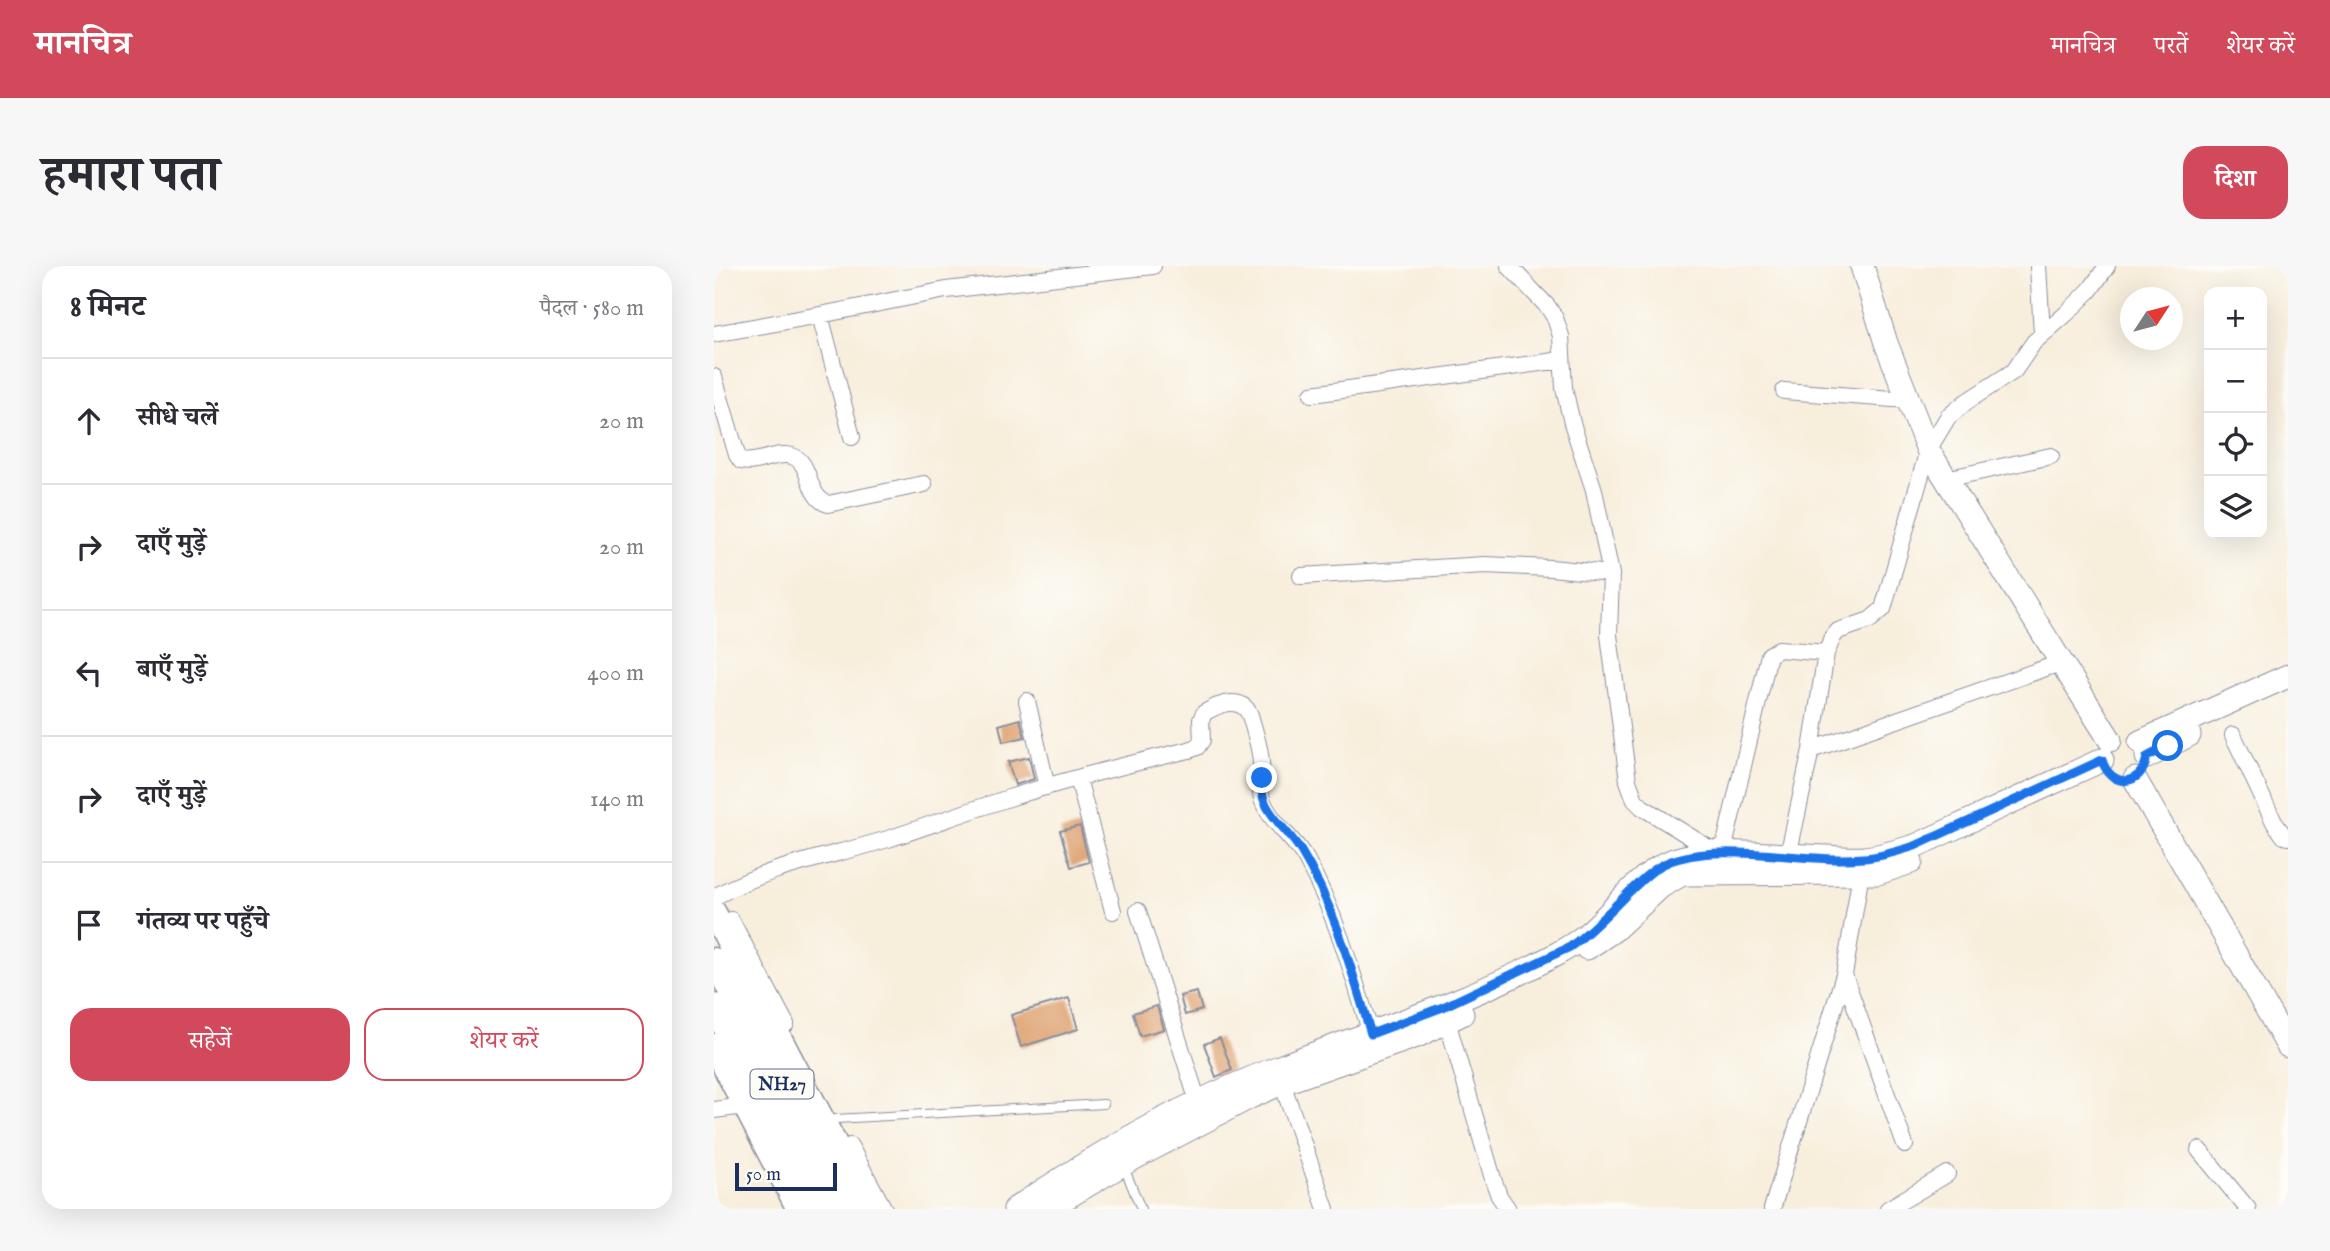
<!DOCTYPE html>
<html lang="hi">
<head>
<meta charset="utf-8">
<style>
	:root { --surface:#fff; --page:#f7f7f7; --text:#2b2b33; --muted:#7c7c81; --line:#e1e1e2; --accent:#d1495b }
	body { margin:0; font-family:"IM FELL English","Noto Serif Devanagari",serif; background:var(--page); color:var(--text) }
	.controls { position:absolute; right:21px; top:21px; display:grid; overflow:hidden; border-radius:14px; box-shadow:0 7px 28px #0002 }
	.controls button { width:63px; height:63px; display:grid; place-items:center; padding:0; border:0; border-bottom:2px solid var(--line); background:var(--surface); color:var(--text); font:35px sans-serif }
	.compass { position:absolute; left:1406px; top:21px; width:63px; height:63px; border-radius:50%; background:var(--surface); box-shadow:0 7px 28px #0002; rotate:54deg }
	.scale { position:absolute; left:21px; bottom:18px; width:102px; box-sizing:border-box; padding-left:7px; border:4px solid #1b2f5e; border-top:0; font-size:19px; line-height:24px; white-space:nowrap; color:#1b2f5e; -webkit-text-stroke:5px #fdfcf7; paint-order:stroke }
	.stop { position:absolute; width:21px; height:21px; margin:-16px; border:5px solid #1a73e8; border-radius:50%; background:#fff }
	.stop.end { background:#1a73e8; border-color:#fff; box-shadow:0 2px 7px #0008 }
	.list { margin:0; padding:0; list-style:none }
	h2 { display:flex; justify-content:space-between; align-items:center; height:91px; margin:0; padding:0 28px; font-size:30px }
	h2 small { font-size:23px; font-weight:400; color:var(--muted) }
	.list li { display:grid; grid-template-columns:46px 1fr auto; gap:21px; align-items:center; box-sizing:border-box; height:126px; padding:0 28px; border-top:2px solid var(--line) }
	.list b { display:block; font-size:26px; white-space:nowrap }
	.list em { font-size:23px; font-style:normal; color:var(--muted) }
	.actions { display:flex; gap:14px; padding:21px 28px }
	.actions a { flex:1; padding:16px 0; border:2px solid var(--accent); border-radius:21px; text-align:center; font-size:24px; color:var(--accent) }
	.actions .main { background:var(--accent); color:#fff }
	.icon { flex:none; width:38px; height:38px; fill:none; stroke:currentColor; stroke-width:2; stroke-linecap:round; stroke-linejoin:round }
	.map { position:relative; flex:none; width:1574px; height:943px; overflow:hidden; border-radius:21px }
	header { display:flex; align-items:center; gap:42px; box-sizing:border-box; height:98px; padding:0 35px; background:var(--accent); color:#fff }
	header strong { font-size:33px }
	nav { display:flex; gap:38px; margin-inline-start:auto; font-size:24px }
	.intro { display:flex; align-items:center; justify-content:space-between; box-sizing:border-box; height:168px; padding:0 42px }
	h1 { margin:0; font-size:49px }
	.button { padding:18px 32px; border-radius:21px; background:var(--accent); color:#fff; font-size:24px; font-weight:700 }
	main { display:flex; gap:42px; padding:0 42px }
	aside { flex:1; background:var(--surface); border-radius:21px; box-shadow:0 7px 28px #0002 }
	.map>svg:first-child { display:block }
</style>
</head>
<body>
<header>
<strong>मानचित्र</strong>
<nav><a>मानचित्र</a><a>परतें</a><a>शेयर करें</a></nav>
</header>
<div class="intro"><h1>हमारा पता</h1><a class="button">दिशा</a></div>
<main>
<aside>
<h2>8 मिनट<small>पैदल · 580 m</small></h2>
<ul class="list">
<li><svg class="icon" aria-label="ahead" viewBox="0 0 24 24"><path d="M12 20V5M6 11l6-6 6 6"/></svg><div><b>सीधे चलें</b></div><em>20 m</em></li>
<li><svg class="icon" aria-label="right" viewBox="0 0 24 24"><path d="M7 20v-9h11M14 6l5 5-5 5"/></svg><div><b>दाएँ मुड़ें</b></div><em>20 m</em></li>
<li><svg class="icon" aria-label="left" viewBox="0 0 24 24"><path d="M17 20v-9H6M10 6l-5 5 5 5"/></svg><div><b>बाएँ मुड़ें</b></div><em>400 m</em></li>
<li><svg class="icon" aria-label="right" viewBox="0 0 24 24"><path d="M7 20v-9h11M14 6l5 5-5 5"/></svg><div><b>दाएँ मुड़ें</b></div><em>140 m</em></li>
<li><svg class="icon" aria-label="arrive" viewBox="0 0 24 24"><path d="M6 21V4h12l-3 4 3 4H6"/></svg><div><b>गंतव्य पर पहुँचे</b></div></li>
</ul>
<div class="actions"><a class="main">सहेजें</a><a>शेयर करें</a></div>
</aside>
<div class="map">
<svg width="1574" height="943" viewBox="0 0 1574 943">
	<rect width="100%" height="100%" fill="#fdfcf7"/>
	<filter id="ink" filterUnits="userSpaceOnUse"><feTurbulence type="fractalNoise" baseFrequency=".0143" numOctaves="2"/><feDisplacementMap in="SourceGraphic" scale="14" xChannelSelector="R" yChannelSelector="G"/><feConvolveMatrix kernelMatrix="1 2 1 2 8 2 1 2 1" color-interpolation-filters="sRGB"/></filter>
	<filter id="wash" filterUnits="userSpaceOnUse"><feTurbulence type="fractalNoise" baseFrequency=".00686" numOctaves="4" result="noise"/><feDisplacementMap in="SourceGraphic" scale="28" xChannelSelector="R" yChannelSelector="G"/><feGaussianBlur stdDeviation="1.57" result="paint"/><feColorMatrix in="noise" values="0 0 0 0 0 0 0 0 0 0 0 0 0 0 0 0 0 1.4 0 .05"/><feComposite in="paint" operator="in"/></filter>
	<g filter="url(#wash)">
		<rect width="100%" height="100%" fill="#f8eedc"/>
		<g id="blocks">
			<path fill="#dd9d6a" d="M 306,453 L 311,471 L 289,476 L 285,459 Z
				M 315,491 L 320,513 L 301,519 L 294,496 Z
				M 366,560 L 375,596 L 357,601 L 346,565 Z
				M 483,726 L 488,744 L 471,749 L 466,730 Z
				M 355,732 L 364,763 L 307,781 L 297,749 Z
				M 443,740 L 450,763 L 426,770 L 419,747 Z
				M 506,772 L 518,804 L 502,811 L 490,778 Z"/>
		</g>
	</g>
	<g filter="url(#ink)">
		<use href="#blocks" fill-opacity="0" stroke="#8a8e9d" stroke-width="2"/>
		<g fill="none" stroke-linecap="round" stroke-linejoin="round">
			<defs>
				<path id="service" d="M 121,853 L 390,838
					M 410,901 L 427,943"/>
				<path id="minor" d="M 795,0 L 834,41 L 841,52 L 847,70 L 850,122 L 858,157 L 880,224 L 897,308 L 895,369 L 914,515 L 921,534 L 928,541 L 993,581 L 1001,583 L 1008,581 L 1011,577 L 1055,389 L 1065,383 L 1112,387
					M 1324,0 L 1328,67
					M 106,49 L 138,171
					M 0,68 L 106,49 L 232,24 L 439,0
					M 0,111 L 23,189 L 27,195 C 43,199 63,185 78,190 C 98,196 92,231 114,238 L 210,218
					M 1070,125 L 1193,134
					M 598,128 L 848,94
					M 1232,213 L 1337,190
					M 587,310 L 771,299 L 837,302 L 897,308
					M 313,435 L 333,521
					M 1519,469 L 1560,556 L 1570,570 L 1574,571
					M 1097,484 L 1349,396
					M 364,512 L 399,645
					M 1074,590 L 1097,484 L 1112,387 L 1119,371 L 1124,365 L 1156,354 L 1169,343 L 1214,184 L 1234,151 L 1252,136 L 1300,105 L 1320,76 L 1352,48 L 1376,24 L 1393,0
					M 2,630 C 56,600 115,591 174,573 C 214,560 254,545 295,532 C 354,513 415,498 475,484 L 483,481 L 488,474 L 487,454 L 490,447 C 505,438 527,429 536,449 C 540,464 546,480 547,496 C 548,508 545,521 548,533 C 556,556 580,572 592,593 C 622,648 639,708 657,768
					M 424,645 L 484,836
					M 17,654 L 72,758
					M 1130,709 L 1191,879
					M 733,755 L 779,913 L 785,930 L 794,943
					M 568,817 L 612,943
					M 0,844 L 31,840
					M 136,880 L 170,943
					M 1485,884 L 1534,943
					M 1058,943 L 1130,709 L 1147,607
					M 1174,943 L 1233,908"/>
				<path id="primary" d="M 1148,0 L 1172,77 L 1214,184 L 1396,474
					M 1426,476 L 1574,410
					M 1433,491 L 1475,469
					M 1421,513 L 1574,780
					M 873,682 L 900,664 L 946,621 L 968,608 L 1164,607 L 1197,596
					M 301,943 C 360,904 420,866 484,836 C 600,780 727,751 841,689 C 852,683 862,677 872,669 C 904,643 928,600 970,591 C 1011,582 1070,590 1113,591 C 1125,592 1138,593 1150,592 C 1168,590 1184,585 1201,580 L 1388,494
					M 333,943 L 409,898 L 536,831 L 568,817 L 703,770 L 748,748"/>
				<path id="trunk" d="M 0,647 L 155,943
					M 0,694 L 135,943
					M 0,740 L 108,943
					M 0,780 L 85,943"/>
			</defs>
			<use href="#service" stroke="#8a8e9d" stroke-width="10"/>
			<use href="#minor" stroke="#8a8e9d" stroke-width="18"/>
			<use href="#primary" stroke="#8a8e9d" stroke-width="25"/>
			<use href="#trunk" stroke="#8a8e9d" stroke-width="27"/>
			<use href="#service" stroke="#fff" stroke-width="8"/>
			<use href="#minor" stroke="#fff" stroke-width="16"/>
			<use href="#primary" stroke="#fff" stroke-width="23"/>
			<use href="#trunk" stroke="#fff" stroke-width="24"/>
		</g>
	</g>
	<g fill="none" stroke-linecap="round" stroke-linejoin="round" filter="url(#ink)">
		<path stroke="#1a73e8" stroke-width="9" d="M 548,512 C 543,544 572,560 587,585 C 621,641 638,706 657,768 L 729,741 L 856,681 C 876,666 893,648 911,630 C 924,618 936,604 952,597 C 1004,574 1092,598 1149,592 C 1167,591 1184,585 1201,580 L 1388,494 C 1397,523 1428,521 1433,491 L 1454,480"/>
	</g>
	<g text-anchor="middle" stroke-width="6" stroke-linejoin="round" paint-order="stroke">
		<rect fill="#fdfcf7" stroke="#5f6c8c" stroke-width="2" x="36.5" y="803.5" width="63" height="29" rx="5"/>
		<g font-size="18" font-weight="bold" fill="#1b2f5e">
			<text x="68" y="824">NH27</text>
		</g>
	</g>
</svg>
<div class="controls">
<button>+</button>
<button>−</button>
<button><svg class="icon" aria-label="locate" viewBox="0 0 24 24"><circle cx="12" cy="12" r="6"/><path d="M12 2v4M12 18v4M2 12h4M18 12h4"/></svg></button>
<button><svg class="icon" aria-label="layers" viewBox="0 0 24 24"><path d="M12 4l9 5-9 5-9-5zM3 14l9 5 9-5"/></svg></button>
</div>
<svg class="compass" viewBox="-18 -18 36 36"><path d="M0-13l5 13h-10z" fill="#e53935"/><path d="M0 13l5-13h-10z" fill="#7c7c81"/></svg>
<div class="scale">50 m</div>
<div class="stop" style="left:1454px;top:480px"></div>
<div class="stop end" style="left:548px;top:512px"></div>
</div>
</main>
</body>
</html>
